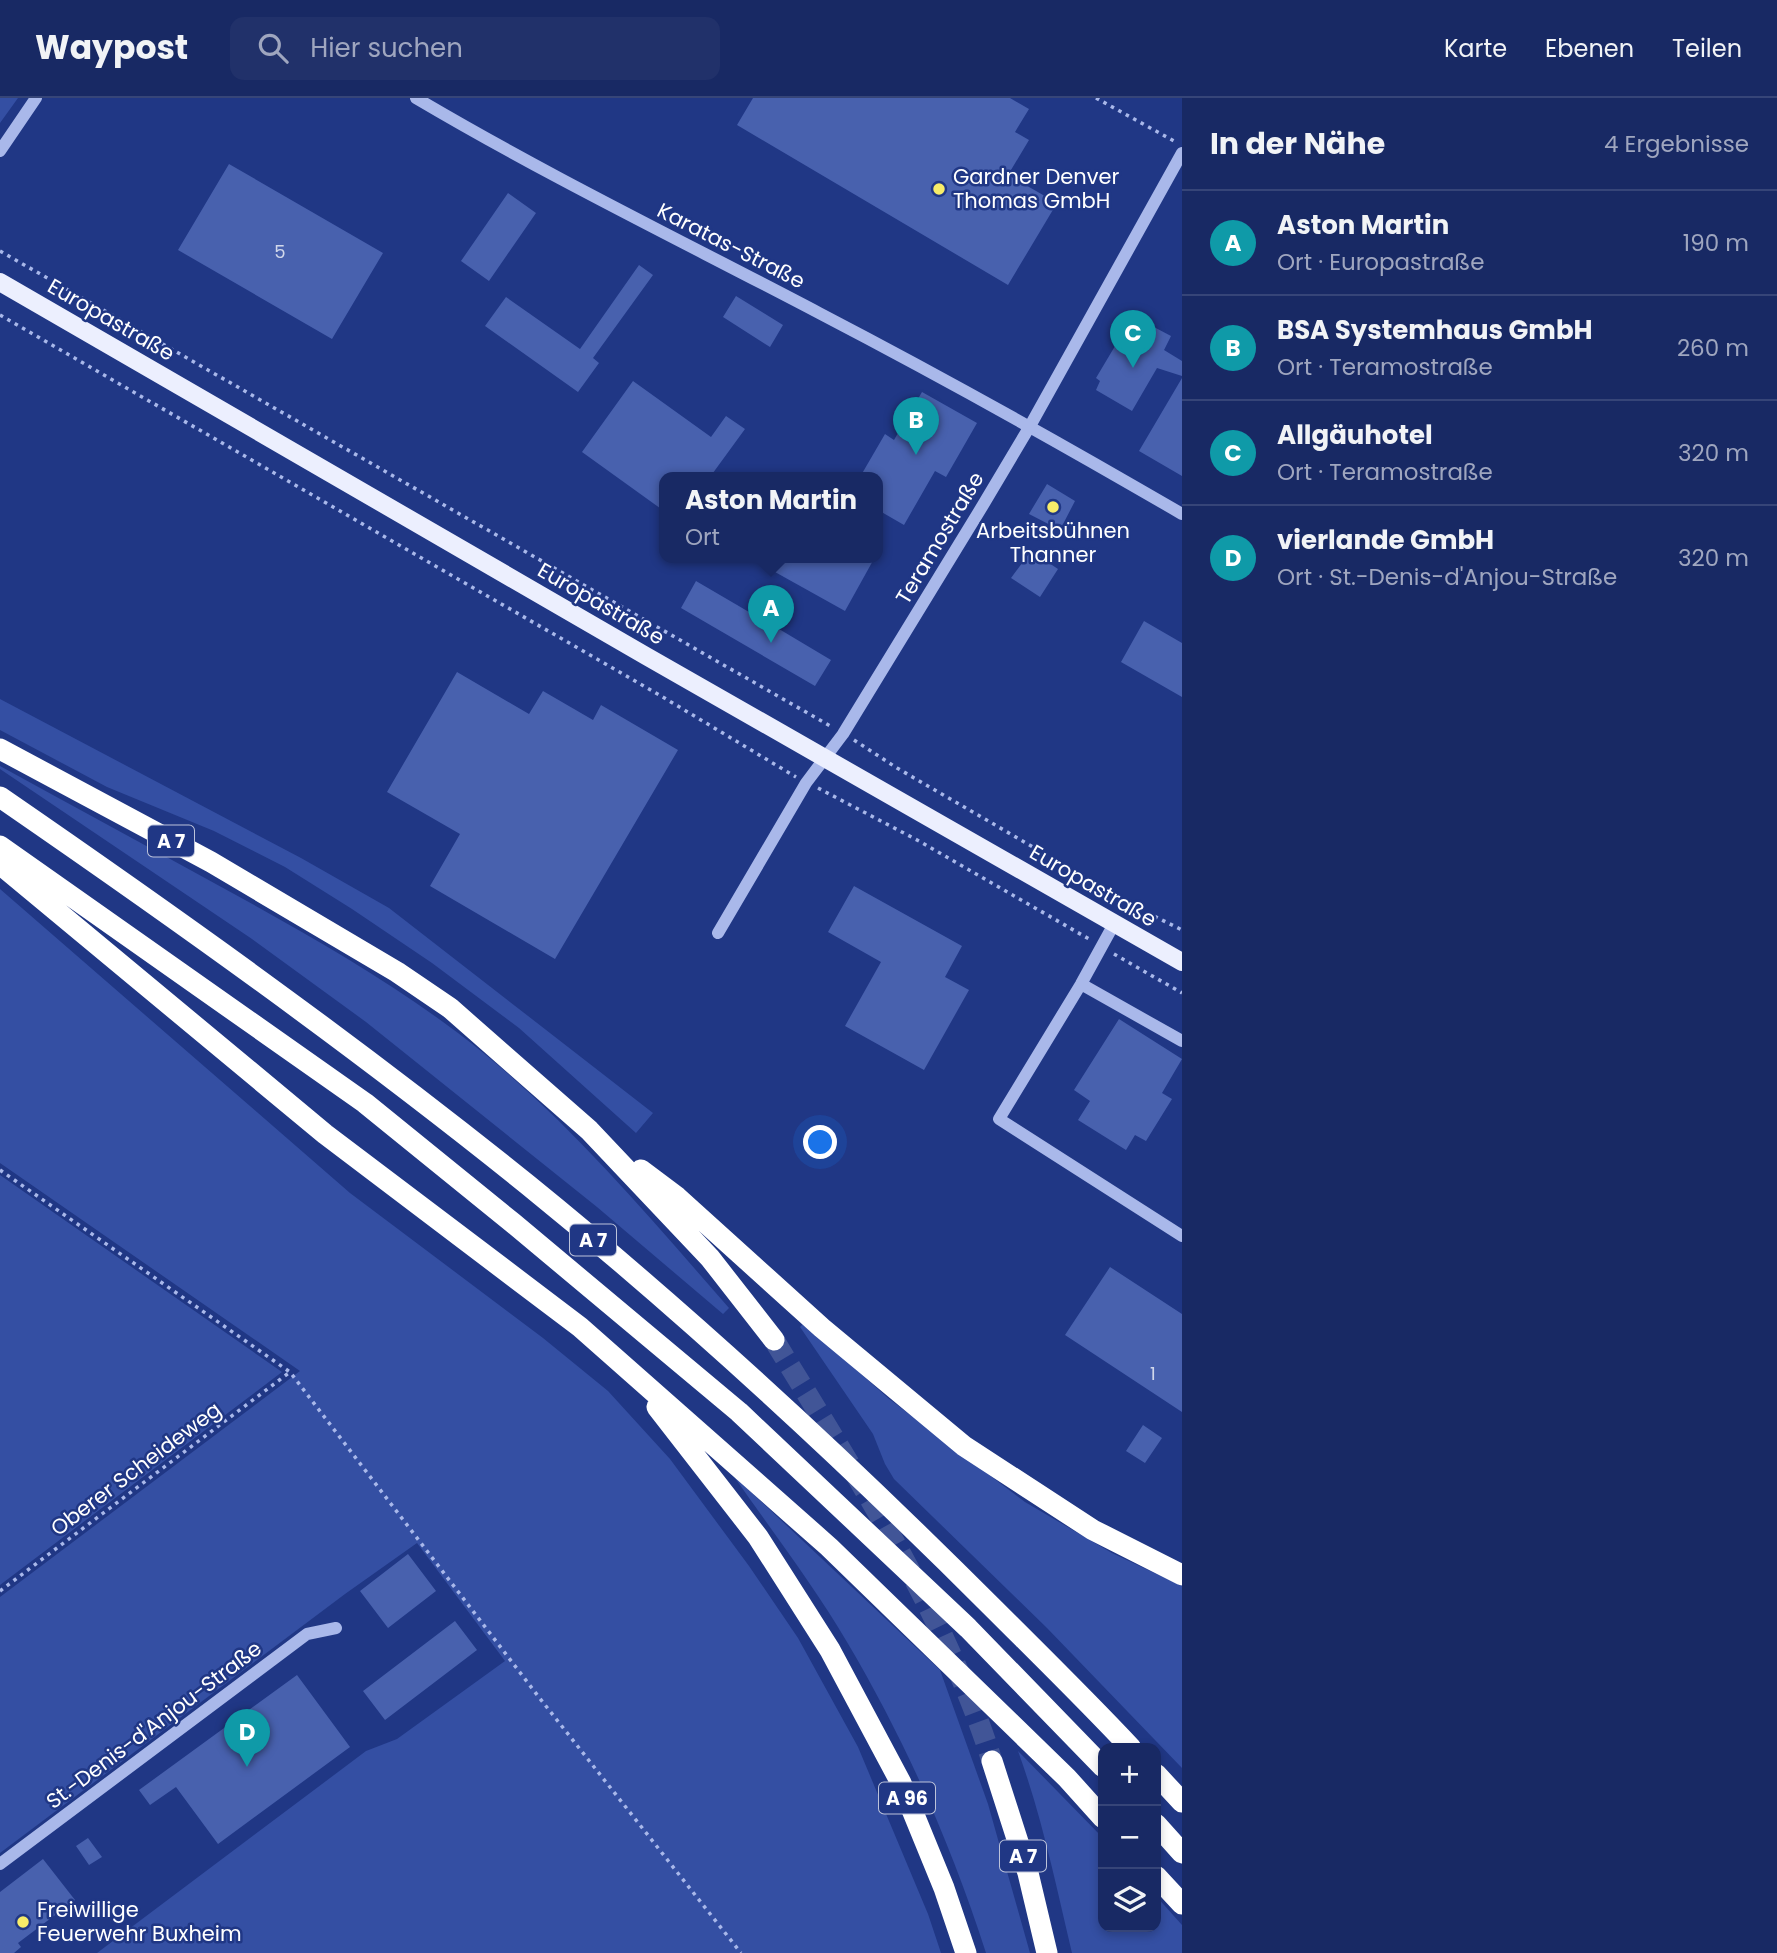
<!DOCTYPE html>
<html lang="de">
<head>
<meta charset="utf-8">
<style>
	:root { --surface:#182964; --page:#21316a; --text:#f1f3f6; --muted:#9fa6bf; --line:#364578; --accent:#ea580c }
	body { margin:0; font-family:Poppins,sans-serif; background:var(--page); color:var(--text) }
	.controls { position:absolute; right:21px; bottom:21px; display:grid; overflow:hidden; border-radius:14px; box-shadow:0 4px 10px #0003 }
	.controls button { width:63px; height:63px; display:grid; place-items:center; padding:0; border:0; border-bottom:2px solid var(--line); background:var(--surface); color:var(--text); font:35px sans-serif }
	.you { position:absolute; left:821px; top:1045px; width:24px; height:24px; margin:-18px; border:5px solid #fff; border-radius:50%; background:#1a73e8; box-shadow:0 0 0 10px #1a73e833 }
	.badge { display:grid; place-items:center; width:46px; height:46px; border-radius:50%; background:var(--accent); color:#fff; font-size:23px; font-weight:700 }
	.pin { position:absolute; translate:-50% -58px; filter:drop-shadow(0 2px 4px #0008) }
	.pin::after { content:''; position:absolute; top:37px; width:24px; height:21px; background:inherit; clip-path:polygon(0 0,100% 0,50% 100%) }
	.popup { position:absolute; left:659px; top:374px; width:224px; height:91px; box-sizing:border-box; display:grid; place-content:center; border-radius:14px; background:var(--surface); filter:drop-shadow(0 2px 5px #0005); font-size:23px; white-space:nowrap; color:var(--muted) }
	.popup b { font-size:26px; color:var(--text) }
	.popup::after { content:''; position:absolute; left:50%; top:100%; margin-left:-14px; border:14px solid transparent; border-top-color:var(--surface) }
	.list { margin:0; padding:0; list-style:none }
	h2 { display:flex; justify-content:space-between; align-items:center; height:91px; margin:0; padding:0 28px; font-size:30px }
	h2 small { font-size:23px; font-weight:400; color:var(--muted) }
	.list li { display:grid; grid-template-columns:46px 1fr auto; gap:21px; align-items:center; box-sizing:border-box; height:105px; padding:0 28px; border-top:2px solid var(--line) }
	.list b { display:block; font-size:26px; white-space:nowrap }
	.list p { margin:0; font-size:23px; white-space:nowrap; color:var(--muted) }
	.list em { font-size:23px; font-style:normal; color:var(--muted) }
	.icon { flex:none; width:38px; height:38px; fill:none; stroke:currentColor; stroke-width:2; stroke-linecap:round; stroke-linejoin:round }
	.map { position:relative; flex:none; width:1182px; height:1855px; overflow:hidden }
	header { display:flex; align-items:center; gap:42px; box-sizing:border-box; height:98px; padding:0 35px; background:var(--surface); border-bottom:2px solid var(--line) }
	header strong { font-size:33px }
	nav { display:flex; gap:38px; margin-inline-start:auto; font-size:24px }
	.search { width:490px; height:63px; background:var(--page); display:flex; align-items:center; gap:18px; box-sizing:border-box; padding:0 24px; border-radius:14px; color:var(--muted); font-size:26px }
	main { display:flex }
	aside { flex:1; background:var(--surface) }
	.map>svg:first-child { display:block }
</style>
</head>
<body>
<header>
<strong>Waypost</strong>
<div class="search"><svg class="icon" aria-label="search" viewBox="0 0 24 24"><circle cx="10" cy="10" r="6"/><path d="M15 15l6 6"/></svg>Hier suchen</div>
<nav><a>Karte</a><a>Ebenen</a><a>Teilen</a></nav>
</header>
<main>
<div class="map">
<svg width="1182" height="1855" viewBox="0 0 1182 1855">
	<rect width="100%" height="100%" fill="#203785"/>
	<path fill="#344fa3" d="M 0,0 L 18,0 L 0,25 Z
		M 0,601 L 301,760 L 389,810 L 653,1015 L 636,1035 L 519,930 L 432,865 L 352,811 L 285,769 L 214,733 L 107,689 L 0,632 Z
		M 0,668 C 71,707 143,746 214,785 C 298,831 381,877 458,935 C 561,1013 644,1113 729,1210 L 723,1216 L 597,1109 L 366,924 L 252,841 L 0,671 Z
		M 0,791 L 350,1095 L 543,1240 L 608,1293 L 670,1361 L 749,1468 L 798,1540 L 858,1649 L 928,1816 L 941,1855 L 97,1855 L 366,1653 L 397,1641 L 505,1563 L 417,1445 L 345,1496 L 0,1755 L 0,1499 L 300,1273 L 0,1065 Z
		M 0,1077 L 282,1274 L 0,1487 Z
		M 804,1225 L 888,1300 L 1025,1404 L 1112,1455 L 1182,1488 L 1182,1670 L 1047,1530 L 894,1381 L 885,1366 L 873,1336 L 800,1229 Z
		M 733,1377 L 940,1572 L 988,1706 L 1030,1855 L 986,1855 C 951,1746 905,1642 847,1544 C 813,1486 771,1432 733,1377 Z
		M 1018,1653 L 1103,1740 L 1103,1829 L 1156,1829 L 1156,1798 L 1182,1827 L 1182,1855 L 1072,1855 C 1056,1787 1042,1719 1018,1653 Z"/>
	<path fill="#4861ae" d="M 753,0 L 1010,0 L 1029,11 L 1015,34 L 1029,42 L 1008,77 L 1057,105 L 1008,187 L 737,27 Z
		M 229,66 L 383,155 L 332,241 L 178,152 Z
		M 508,95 L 536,115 L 489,183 L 461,163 Z
		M 639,167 L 653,177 L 593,260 L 599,265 L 578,294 L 485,228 L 506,199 L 580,251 Z
		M 736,198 L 783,227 L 770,249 L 723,219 Z
		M 1152,228 L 1171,238 L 1164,252 L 1182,263 L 1182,278 L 1157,270 L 1132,313 L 1096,292 L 1100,283 L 1096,280 L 1121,238 L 1141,248 Z
		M 1182,280 L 1182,378 L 1139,353 Z
		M 633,283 L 711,339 L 726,318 L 745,331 L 710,379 L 664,379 L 664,413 L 582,354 Z
		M 922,294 L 977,325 L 946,379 L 935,373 L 904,427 L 878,412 L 878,379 L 860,379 L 885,336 L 894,342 Z
		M 1047,386 L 1075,403 L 1060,432 L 1029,416 Z
		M 1031,453 L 1058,471 L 1040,499 L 1011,480 Z
		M 748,459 L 875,459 L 845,513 Z
		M 696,483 L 749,514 L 753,507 L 765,514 L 770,506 L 782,513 L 774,528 L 831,562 L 815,588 L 681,510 Z
		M 1144,523 L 1182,545 L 1182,599 L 1121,564 Z
		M 457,574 L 529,616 L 543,593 L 593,622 L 601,607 L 678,652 L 555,861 L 430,788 L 460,736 L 387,694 Z
		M 854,788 L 962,848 L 945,879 L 969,892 L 924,972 L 845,928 L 881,864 L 828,834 Z
		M 1119,921 L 1182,961 L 1162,995 L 1172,1001 L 1146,1043 L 1135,1037 L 1126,1052 L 1078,1022 L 1090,1003 L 1074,992 Z
		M 1110,1169 L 1182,1216 L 1182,1314 L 1065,1237 Z
		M 1143,1327 L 1162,1340 L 1145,1365 L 1126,1353 Z
		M 408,1456 L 436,1493 L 388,1530 L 360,1493 Z
		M 455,1523 L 477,1552 L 385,1622 L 363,1593 Z
		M 297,1577 L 350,1649 L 218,1746 L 176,1689 L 150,1707 L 139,1692 Z
		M 88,1740 L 102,1759 L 89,1767 L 76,1748 Z
		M 43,1761 L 75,1802 L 18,1845 L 21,1849 L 14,1855 L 0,1855 L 0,1794 Z"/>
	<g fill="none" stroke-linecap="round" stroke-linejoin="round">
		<path stroke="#415597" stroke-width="21" stroke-dasharray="21 10" stroke-linecap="butt" d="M 774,1242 C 856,1377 944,1512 992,1663"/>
		<path stroke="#a9b8ea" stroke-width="3.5" stroke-dasharray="3.5 5" stroke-linecap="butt" d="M 1096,0 L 1174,43
			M 0,153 L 832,629
			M 0,217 L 661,598 L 796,679
			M 854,642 L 897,670 L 1138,810 L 1182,832
			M 818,690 L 919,743 L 1089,841
			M 1114,856 L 1182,895
			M 0,1072 L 290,1274 L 538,1598 L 741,1855
			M 0,1493 L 290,1274"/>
		<path stroke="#a9b8ea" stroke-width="12" d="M 416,0 C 548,78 684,144 819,215 C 942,279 1062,346 1182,416
			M 0,53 L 36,0
			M 1114,826 L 1081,886 L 999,1021 L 1182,1138
			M 718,835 L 806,685 L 843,636 L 983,407 L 1030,328 L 1182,55
			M 1081,886 L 1182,943
			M 0,1766 L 307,1536 L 336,1530"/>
		<path stroke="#eceffe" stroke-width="18" d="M 0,184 L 646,558 L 1182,864"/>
		<path stroke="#fff" stroke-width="21" d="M 0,651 L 211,764 L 397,874 L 450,910 L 589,1032 L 710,1160 L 774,1242
			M 0,699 C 180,823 358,950 528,1087 C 692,1220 846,1363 995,1512 C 1041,1558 1087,1603 1131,1650
			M 0,748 L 365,1005 L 513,1125 L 739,1314 L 968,1530 L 1103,1669
			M 0,766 L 325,1036 L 580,1229 L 829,1449 L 1067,1680 L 1103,1720
			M 641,1072 L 677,1099 L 822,1230 L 964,1348 L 1093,1432 L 1182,1477
			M 657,1309 L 758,1439 L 830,1552 L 901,1685 L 944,1790 L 966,1855
			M 992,1663 L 1028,1775 L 1047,1855
			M 1156,1676 L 1182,1704
			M 1156,1726 L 1182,1755
			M 1156,1778 L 1182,1806"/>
	</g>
	<g fill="#f7ec69" stroke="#203785" stroke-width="2.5">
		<circle cx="939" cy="91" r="7"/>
		<circle cx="1053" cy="409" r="7"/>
		<circle cx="23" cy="1824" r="7"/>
	</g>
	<g text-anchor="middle" stroke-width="5" stroke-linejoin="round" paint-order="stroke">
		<g font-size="18" fill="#d1d8eb">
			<text x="280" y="160">5</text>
			<text x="1153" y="1282">1</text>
		</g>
		<g fill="#203785" stroke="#bcc3da" stroke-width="2">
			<rect x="148" y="727.5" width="46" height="31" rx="5"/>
			<rect x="570" y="1126.5" width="46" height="31" rx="5"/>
			<rect x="879" y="1684.5" width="56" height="31" rx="5"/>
			<rect x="1000" y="1742.5" width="46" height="31" rx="5"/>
		</g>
		<g font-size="19" font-weight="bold" fill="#fff">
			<text x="171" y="750">A 7</text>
			<text x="593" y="1149">A 7</text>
			<text x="907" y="1707">A 96</text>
			<text x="1023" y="1765">A 7</text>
		</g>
		<g font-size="21" fill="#fff" stroke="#203785" text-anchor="start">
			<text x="953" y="86">Gardner Denver<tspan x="953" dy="24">Thomas GmbH</tspan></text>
			<text x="1053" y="440" text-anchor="middle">Arbeitsbühnen<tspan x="1053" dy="24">Thanner</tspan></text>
			<text x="37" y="1819">Freiwillige<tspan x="37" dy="24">Feuerwehr Buxheim</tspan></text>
		</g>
		<g font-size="21" fill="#fff" stroke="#203785">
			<text transform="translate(731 148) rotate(27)" y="7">Karatas-Straße</text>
			<text transform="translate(111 222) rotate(30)" y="7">Europastraße</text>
			<text transform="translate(940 440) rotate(-59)" y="7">Teramostraße</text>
			<text transform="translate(601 506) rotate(30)" y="7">Europastraße</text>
			<text transform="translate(1093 788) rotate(30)" y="7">Europastraße</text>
			<text transform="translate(136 1371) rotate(-37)" y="7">Oberer Scheideweg</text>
			<text transform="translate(154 1627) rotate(-37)" y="7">St.-Denis-d'Anjou-Straße</text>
		</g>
	</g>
</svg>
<div class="controls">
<button>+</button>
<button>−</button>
<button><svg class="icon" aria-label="layers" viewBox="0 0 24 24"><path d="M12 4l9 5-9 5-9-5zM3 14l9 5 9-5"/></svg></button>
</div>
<div class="you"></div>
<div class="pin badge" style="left:771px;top:545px;background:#0f9aa8">A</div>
<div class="popup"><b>Aston Martin</b>Ort</div>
<div class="pin badge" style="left:916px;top:357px;background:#0f9aa8">B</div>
<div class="pin badge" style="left:1133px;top:270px;background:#0f9aa8">C</div>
<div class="pin badge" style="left:247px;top:1669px;background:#0f9aa8">D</div>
</div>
<aside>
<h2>In der Nähe<small>4 Ergebnisse</small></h2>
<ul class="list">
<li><span class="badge" style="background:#0f9aa8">A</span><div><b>Aston Martin</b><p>Ort · Europastraße</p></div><em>190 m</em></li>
<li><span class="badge" style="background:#0f9aa8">B</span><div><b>BSA Systemhaus GmbH</b><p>Ort · Teramostraße</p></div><em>260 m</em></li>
<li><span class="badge" style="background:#0f9aa8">C</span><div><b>Allgäuhotel</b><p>Ort · Teramostraße</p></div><em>320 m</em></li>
<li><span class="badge" style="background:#0f9aa8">D</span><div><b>vierlande GmbH</b><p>Ort · St.-Denis-d'Anjou-Straße</p></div><em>320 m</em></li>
</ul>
</aside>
</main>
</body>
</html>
